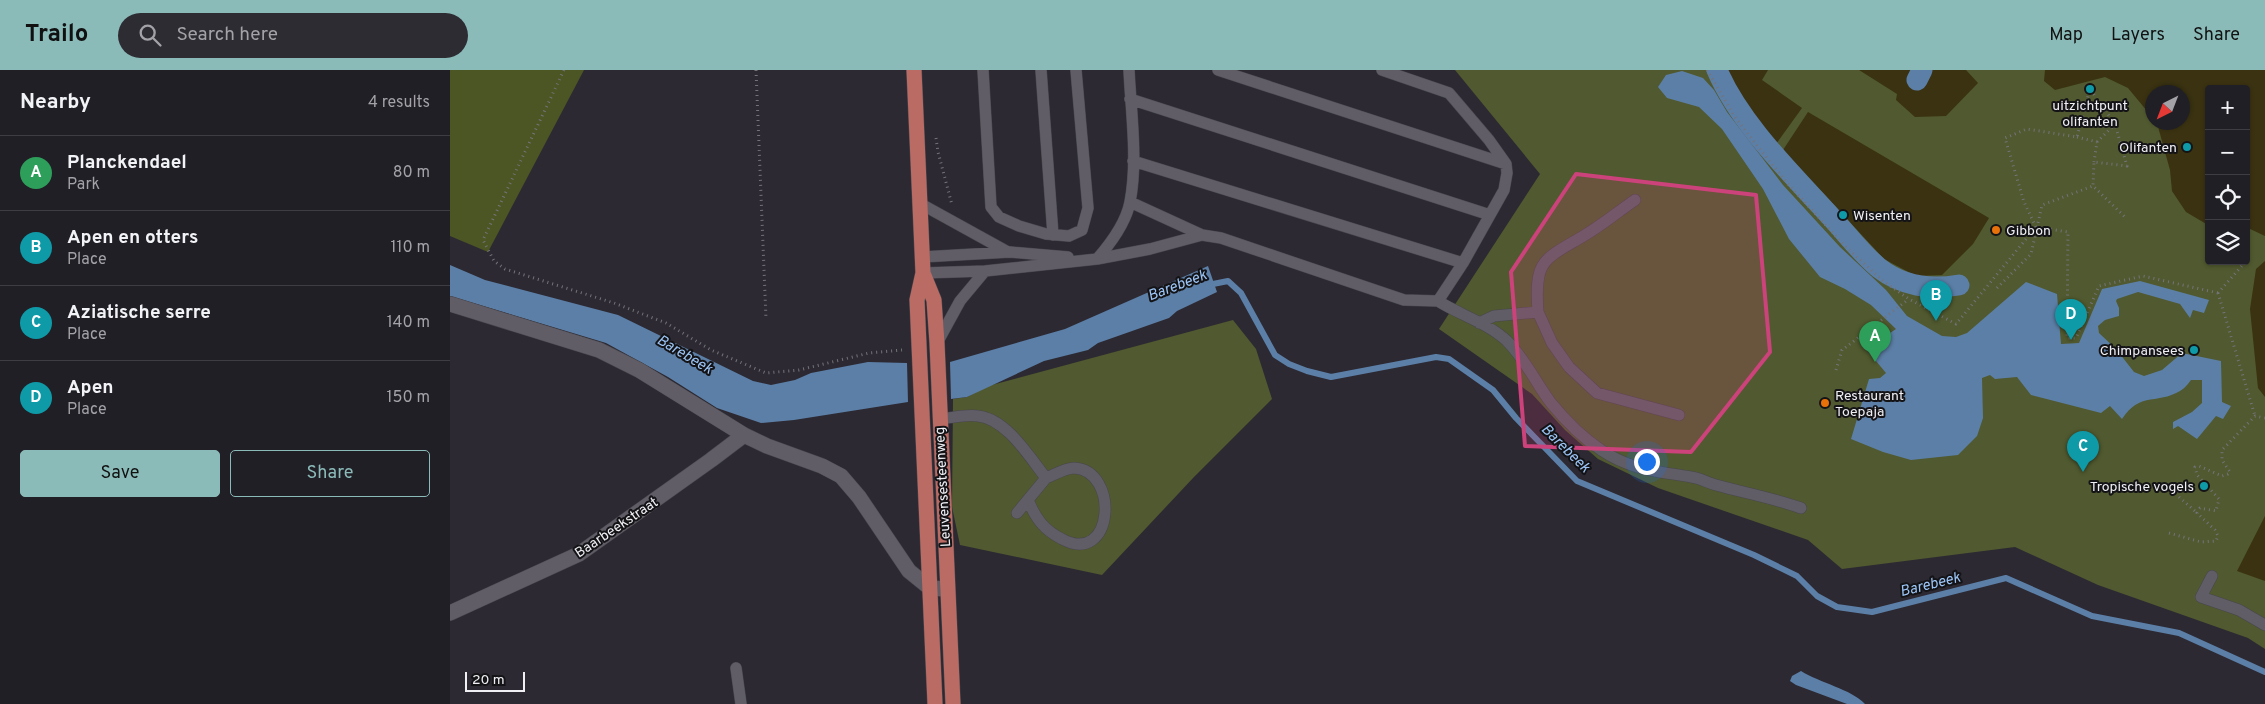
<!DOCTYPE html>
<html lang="en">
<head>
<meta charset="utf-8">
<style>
	:root { --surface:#211f26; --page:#2d2c32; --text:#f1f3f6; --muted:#a2a2a7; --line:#3e3d43; --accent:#8bbbb9 }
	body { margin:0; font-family:Overpass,sans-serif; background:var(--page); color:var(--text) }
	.controls { position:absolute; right:15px; top:15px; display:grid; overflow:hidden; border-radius:5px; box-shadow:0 1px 4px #0004 }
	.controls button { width:45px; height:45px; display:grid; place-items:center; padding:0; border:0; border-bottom:1px solid var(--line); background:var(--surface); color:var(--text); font:25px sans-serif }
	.compass { position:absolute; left:1695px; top:15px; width:45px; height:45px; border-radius:50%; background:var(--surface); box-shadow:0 1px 4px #0004; rotate:222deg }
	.scale { position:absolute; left:15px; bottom:12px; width:60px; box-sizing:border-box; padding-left:5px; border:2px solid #f0eff4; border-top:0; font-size:14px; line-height:18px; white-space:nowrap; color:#f0eff4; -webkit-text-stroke:4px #141316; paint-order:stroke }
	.you { position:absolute; left:1196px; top:391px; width:18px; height:18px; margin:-12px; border:4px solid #fff; border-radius:50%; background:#1a73e8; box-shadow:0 0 0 8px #1a73e833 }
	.badge { display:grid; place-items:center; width:32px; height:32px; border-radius:50%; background:var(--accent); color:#fff; font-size:16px; font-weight:700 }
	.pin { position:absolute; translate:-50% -41px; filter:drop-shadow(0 1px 2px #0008) }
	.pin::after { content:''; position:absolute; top:26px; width:18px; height:15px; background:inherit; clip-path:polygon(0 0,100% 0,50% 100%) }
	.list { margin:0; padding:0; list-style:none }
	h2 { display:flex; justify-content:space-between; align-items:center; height:65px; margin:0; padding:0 20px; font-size:21px }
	h2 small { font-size:16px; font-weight:400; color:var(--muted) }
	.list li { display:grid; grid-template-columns:32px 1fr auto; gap:15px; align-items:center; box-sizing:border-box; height:75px; padding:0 20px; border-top:1px solid var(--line) }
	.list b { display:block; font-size:19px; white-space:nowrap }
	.list p { margin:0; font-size:16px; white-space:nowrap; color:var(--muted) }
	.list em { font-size:16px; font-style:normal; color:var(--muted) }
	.actions { display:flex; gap:10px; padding:15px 20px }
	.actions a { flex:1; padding:11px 0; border:1px solid var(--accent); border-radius:5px; text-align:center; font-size:18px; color:var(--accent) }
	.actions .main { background:var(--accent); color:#111 }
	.icon { flex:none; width:28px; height:28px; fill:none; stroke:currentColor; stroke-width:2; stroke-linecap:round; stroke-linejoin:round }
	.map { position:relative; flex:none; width:1815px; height:634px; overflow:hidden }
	header { display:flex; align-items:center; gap:30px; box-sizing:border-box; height:70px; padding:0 25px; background:var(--accent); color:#111 }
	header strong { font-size:24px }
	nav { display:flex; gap:28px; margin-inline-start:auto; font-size:18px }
	.search { width:350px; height:45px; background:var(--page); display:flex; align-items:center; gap:12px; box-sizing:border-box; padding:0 18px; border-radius:28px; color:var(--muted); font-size:19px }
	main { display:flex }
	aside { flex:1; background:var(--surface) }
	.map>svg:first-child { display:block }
</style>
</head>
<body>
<header>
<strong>Trailo</strong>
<div class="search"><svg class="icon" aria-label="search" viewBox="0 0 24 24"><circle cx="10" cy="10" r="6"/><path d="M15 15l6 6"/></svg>Search here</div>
<nav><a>Map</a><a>Layers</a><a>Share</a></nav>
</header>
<main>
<aside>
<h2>Nearby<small>4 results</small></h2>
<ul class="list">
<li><span class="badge" style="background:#2e9e5b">A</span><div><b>Planckendael</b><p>Park</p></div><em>80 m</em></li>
<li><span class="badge" style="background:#0f9aa8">B</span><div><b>Apen en otters</b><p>Place</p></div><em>110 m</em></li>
<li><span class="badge" style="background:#0f9aa8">C</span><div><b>Aziatische serre</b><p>Place</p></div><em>140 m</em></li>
<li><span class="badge" style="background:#0f9aa8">D</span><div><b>Apen</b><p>Place</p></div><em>150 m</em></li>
</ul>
<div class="actions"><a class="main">Save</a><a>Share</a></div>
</aside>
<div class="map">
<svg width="1815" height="634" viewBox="0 0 1815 634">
	<rect width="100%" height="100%" fill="#2c2932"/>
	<path fill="#50592f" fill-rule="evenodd" d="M 1005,0 L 1815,0 L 1815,579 L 1798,568 L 1648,515 L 1565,477 L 1392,499 L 1358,470 L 1208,418 L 1148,389 L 1115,360 L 1082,324 L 989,259 L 1090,104 ZM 1759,19 L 1796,19 L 1796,191 L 1759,191 ZM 1702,22 L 1732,22 L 1732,52 L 1702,52 Z
		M 783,250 L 806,279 L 822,329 L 744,407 L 652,505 L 510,475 L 502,437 L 503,329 L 517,327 L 538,316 Z"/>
	<path fill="#4c5624" d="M 0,0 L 134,0 L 38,182 L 0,166 Z"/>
	<path fill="#3a3211" d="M 1276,0 L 1318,0 L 1312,10 L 1352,38 L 1326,74 L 1284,18 Z
		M 1409,0 L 1516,0 L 1528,13 L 1496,46 L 1465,47 L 1446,30 L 1447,24 Z
		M 1595,0 L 1815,0 L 1815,166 L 1796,157 L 1796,19 L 1759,19 L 1758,155 L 1736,142 L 1722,121 L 1720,100 L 1707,53 L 1732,52 L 1732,22 L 1702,22 L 1702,47 L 1678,18 L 1655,7 L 1605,20 L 1594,11 Z
		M 1358,42 L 1539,148 L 1523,174 L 1492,205 L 1466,206 L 1434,189 L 1333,80 Z
		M 1815,191 L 1815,327 L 1808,318 L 1800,239 L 1806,199 Z
		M 1815,446 L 1815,511 L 1787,501 Z"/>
	<path fill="#5c7fa7" d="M 1232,1 L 1253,8 L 1264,20 L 1277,42 L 1333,115 L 1390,177 L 1436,220 L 1457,246 L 1492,266 L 1506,267 L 1517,263 L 1576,212 L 1607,224 L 1611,274 L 1629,273 L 1652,219 L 1690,211 L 1759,230 L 1754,243 L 1743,240 L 1740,248 L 1730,234 L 1688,222 L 1667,229 L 1666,231 L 1669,238 L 1669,246 L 1655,250 L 1648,256 L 1649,263 L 1666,279 L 1684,302 L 1694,306 L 1712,300 L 1732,283 L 1771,291 L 1772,332 L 1781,336 L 1773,349 L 1766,346 L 1747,369 L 1728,356 L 1723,359 L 1723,352 L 1742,342 L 1752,333 L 1752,310 L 1741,310 C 1738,314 1734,319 1730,321 C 1706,335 1691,321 1672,349 L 1660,336 L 1651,343 L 1581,325 L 1567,307 L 1545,309 L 1540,305 L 1532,308 L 1533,348 L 1527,366 L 1508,385 L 1461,390 L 1433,382 L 1401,369 L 1419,309 L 1430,308 L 1436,303 L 1416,279 L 1446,259 L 1421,235 L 1395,219 L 1370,207 L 1339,169 L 1313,119 L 1272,59 L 1249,37 L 1217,28 L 1208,17 L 1216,5 Z
		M 0,195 L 35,210 L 168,245 L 303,311 L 321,315 L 345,310 L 361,303 L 418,292 L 457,293 L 458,332 L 344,350 L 311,353 L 267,338 L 218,307 L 156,273 L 0,226 Z
		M 758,196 L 767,222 L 727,241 L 719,248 L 648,273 L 638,280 L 594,291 L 517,327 L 501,329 L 500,292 L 615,259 Z
		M 1351,601 C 1370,613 1401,619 1415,634 L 1397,634 L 1346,615 L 1340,611 L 1342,606 Z"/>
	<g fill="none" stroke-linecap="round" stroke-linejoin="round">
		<path stroke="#5c7fa7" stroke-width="6" d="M 758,215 L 778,211 L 791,223 L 825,285 L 839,294 L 857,301 L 881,307 L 986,287 L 999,289 L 1043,320 L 1066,348 L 1127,411 L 1304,485 L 1347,506 L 1367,526 L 1387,537 L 1422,542 L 1556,508 L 1642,546 L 1729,563 L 1815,602"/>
		<path stroke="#5c7fa7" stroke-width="21" d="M 1267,0 C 1290,54 1342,104 1382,148 C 1397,164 1412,184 1429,198 C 1452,216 1481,220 1509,215
			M 1467,10 L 1472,0"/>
		<defs>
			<path id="service" d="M 533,0 L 541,137 L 549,147 L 569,156 L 596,164 L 619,166 L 632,160 L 638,138 L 626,0
				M 591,0 L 603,165
				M 768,0 L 1056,94
				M 680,29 L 1040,145
				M 683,91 L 1013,193
				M 680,132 L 752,165
				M 471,134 L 558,182
				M 472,187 L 560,182 L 618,187
				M 647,189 C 661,173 676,153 680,132 C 688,90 681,43 679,0
				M 473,203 L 535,201 L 647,189 L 700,179 L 752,165 L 771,168 L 954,230 L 988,231 L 1013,193 L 1054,120 L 1057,103 L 1056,94 L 1039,70 L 999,23 L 932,0
				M 988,231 C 1010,245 1038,253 1057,271 C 1075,289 1086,313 1101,333 C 1115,350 1133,368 1151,380 C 1181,400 1206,401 1241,407 C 1250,408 1258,413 1266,415 C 1295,423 1323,428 1351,438
				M 1088,242 C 1084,188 1094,190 1135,165 C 1152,155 1169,141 1185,130
				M 1029,253 L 1044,246 L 1088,242 L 1102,273 L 1119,297 L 1147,323 L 1229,345
				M 487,273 L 510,231 L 535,201
				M 489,349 C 502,348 516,344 528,346 C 557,349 580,388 596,408 L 567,443
				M 578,430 C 586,449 594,460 612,469 C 664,497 670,400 624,398 C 615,398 604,405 596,408
				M 1762,506 L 1751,527 L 1789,540 L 1815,555
				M 286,598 L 291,634"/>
			<path id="minor" d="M 0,234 L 149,280 L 189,300 L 294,365 L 317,376 L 372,396 L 391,406 L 409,427 L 459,501 L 480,518 L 497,519
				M 0,543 L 129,484 L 261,390 L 294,365"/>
			<path id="primary" d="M 464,0 L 473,203 L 467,230 L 485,634
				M 473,203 L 484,230 L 487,273 L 503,634"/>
		</defs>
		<use href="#service" stroke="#49474e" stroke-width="12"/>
		<use href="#minor" stroke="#49474e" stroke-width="16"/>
		<use href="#primary" stroke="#49474e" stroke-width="16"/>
		<path stroke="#75737a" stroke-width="3" stroke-dasharray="1 4" stroke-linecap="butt" d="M 114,0 L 33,170 L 44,191 L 55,199 L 164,233 L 216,253 L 261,280 L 316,303 L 349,300 L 419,283 L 452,280
			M 306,0 L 316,249
			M 1257,0 L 1285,47 L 1309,78 L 1338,114 L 1394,175 L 1433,211 L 1459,229 L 1506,254 L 1586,157
			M 1627,67 L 1647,72 L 1644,92
			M 486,68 L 488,82 L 502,135
			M 1647,72 L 1665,54
			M 1586,157 L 1574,132 L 1555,68 L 1577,59 L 1627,67 L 1640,19 L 1665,54 L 1677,96 L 1644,92 L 1643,116 L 1676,148
			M 1586,157 L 1618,162 L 1617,268 L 1626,268 L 1649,216 L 1693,206 L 1768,223
			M 1768,223 L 1805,346
			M 1768,223 L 1796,191
			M 1386,300 L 1392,280 L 1459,229
			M 1729,427 L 1746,442
			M 1719,463 L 1751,472 L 1766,471 L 1768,466 L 1765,460 L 1747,443 L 1750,438 L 1766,441 L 1769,429 L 1747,405 L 1745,397 L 1749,396 L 1772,406 L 1778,404 L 1780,402 L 1772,390 L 1772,380 L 1805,346 L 1815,348"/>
		<use href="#service" stroke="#605d67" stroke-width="11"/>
		<use href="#minor" stroke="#605d67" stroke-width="15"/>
		<use href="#primary" stroke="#ba6b63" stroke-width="15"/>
		<path stroke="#75737a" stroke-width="3" stroke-dasharray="1 4" stroke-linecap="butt" d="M 1547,218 L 1581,184 L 1592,135 L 1643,116"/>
	</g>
	<path fill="#cb437a" fill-opacity="0.2" stroke="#cb437a" stroke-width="4" stroke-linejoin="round" d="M 1126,104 L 1306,125 L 1320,282 L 1241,382 L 1075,376 L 1061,202 Z"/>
	<g fill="#0f9aa8" stroke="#141316" stroke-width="2">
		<circle cx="1640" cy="19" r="5"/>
		<circle cx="1737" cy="77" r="5"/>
		<circle cx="1393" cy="145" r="5"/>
		<circle cx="1744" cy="280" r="5"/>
		<circle cx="1754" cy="416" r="5"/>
	</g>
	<g fill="#e8710a" stroke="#141316" stroke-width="2">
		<circle cx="1546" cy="160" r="5"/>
		<circle cx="1375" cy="333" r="5"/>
	</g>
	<g text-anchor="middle" stroke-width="4" stroke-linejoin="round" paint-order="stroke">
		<g font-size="14" fill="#f0eff4" stroke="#141316" text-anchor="end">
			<text x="1640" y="40" text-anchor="middle">uitzichtpunt<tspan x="1640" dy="16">olifanten</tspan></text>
			<text x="1727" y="82">Olifanten</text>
			<text x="1403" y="150" text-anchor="start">Wisenten</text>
			<text x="1556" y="165" text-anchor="start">Gibbon</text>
			<text x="1734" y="285">Chimpansees</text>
			<text x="1385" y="330" text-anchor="start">Restaurant<tspan x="1385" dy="16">Toepaja</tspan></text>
			<text x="1744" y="421">Tropische vogels</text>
		</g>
		<g font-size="14" fill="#f0eff4" stroke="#141316">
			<text transform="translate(492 417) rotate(-93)" y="5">Leuvensesteenweg</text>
			<text transform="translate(166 457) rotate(-34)" y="5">Baarbeekstraat</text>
		</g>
		<g font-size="15" font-style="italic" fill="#9bc5f6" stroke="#141316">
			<text transform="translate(727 215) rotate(-21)" y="5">Barebeek</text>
			<text transform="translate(235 284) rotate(31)" y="5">Barebeek</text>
			<text transform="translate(1116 378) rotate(45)" y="5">Barebeek</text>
			<text transform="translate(1480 514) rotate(-14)" y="5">Barebeek</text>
		</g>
	</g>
</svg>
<div class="controls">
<button>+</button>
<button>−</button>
<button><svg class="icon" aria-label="locate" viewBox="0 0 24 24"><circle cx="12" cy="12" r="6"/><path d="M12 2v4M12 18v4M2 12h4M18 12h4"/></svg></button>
<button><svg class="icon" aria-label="layers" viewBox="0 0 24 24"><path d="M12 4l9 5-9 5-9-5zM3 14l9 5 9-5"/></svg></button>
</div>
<svg class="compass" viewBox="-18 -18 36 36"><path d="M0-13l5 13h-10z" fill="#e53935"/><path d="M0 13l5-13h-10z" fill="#a2a2a7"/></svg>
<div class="scale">20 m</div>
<div class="you"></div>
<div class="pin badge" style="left:1425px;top:292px;background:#2e9e5b">A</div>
<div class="pin badge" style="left:1486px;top:251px;background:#0f9aa8">B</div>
<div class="pin badge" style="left:1633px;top:402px;background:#0f9aa8">C</div>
<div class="pin badge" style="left:1621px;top:270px;background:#0f9aa8">D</div>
</div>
</main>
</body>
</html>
